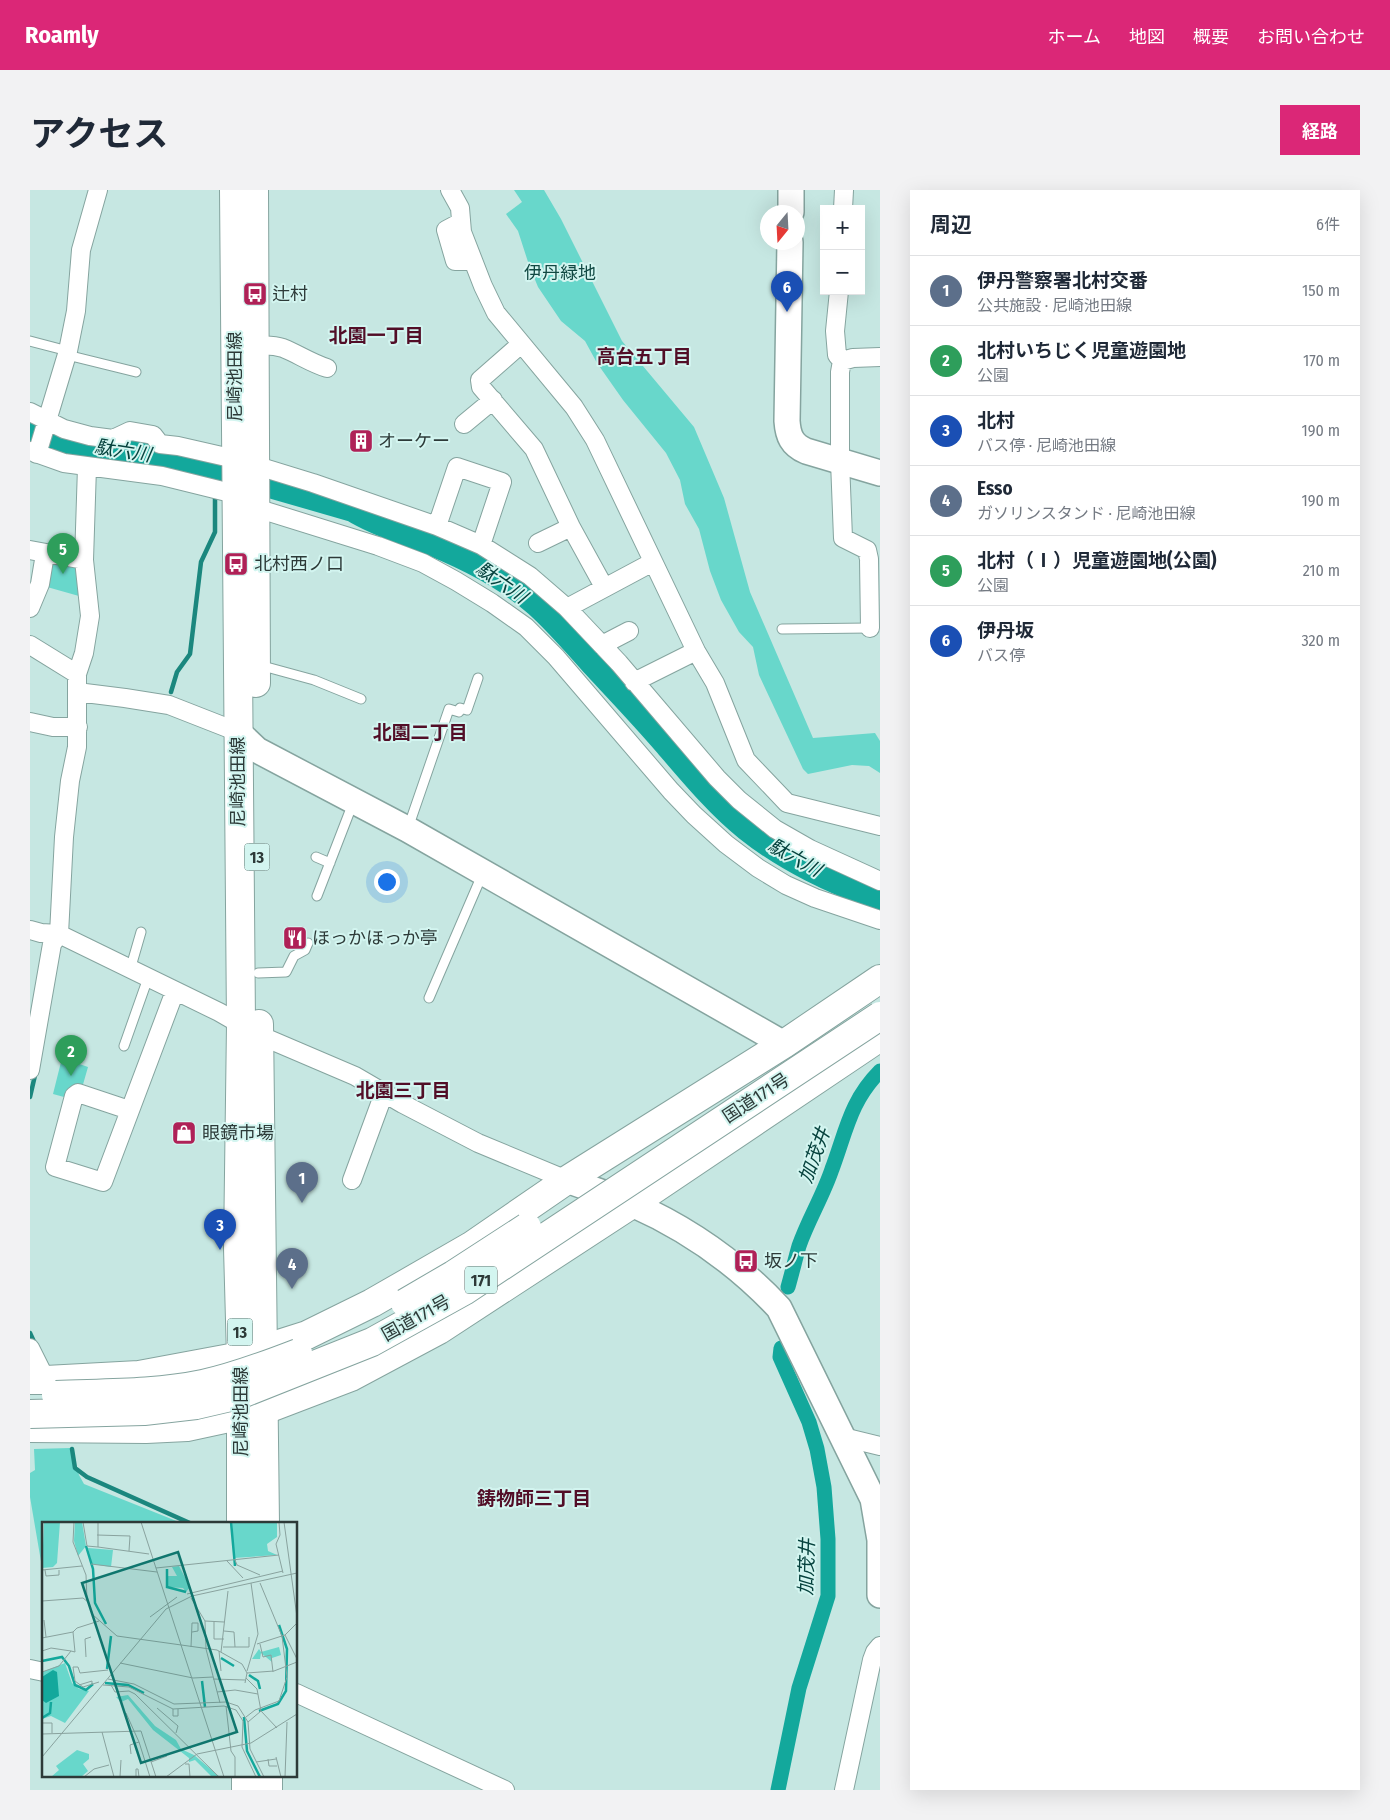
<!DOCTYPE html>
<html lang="ja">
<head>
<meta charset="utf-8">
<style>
	:root { --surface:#fff; --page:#f2f2f3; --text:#1f2937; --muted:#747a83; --line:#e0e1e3; --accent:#db2777 }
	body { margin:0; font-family:"Fira Sans Condensed","Noto Sans JP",sans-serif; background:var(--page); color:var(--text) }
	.controls { position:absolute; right:15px; top:15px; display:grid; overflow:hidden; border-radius:0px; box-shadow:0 5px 20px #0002 }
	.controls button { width:45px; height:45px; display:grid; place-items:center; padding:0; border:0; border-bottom:1px solid var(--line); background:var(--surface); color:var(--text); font:25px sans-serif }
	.compass { position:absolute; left:730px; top:15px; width:45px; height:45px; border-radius:50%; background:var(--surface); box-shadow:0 5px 20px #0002; rotate:198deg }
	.you { position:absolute; left:356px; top:691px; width:18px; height:18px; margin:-12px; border:4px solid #fff; border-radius:50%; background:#1a73e8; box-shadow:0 0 0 8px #1a73e833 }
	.badge { display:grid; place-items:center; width:32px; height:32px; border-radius:50%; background:var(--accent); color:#fff; font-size:16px; font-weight:700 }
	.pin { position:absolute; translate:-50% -41px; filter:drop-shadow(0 1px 2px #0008) }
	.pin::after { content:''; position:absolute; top:26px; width:18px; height:15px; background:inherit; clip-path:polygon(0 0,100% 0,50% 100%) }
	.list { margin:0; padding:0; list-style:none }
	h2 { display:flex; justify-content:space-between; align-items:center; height:65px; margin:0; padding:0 20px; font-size:21px }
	h2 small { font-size:16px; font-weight:400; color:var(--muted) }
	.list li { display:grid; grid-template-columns:32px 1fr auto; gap:15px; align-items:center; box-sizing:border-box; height:70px; padding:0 20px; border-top:1px solid var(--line) }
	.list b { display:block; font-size:19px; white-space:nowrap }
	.list p { margin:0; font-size:16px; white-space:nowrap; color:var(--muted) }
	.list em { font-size:16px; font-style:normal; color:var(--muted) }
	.map { position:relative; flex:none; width:850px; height:1600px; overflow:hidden; border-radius:0px }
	header { display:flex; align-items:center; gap:30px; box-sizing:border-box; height:70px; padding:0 25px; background:var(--accent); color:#fff }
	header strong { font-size:24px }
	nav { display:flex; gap:28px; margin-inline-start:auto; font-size:18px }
	.intro { display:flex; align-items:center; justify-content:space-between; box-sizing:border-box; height:120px; padding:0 30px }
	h1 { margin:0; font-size:35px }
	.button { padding:12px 22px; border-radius:0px; background:var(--accent); color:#fff; font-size:18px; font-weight:700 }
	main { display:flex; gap:30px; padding:0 30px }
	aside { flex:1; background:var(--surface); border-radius:0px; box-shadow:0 5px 20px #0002 }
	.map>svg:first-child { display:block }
</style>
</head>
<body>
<header>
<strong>Roamly</strong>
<nav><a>ホーム</a><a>地図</a><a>概要</a><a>お問い合わせ</a></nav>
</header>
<div class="intro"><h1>アクセス</h1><a class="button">経路</a></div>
<main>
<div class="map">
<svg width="850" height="1600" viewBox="0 0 850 1600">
	<rect width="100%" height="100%" fill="#c6e7e2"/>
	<path fill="#68d7cb" d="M 484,0 L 514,0 L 531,29 L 592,151 L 664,237 L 694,308 L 720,402 L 783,548 L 845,543 L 850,551 L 850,583 L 839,576 L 822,575 L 778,584 L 773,579 L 729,485 L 723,457 L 709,442 L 691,410 L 680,381 L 669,339 L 655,314 L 650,290 L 636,263 L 593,210 L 567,173 L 555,151 L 531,131 L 508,97 L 499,75 L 488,41 L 476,24 L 492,12 Z
		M 16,370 L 52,373 L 56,408 L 10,395 Z
		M 32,868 L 58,877 L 52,898 L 43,895 L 39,906 L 35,905 L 34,907 L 23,904 Z
		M 40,1258 L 49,1285 L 54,1294 L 154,1334 L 14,1334 L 14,1389 L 0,1307 L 0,1283 L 5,1280 L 4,1259 Z"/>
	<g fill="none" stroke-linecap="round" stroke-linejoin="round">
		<path stroke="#1b877e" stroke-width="4.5" d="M 51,272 L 51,253
			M 185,277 L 185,294
			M 141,502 L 147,482 L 160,464 L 171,372 L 185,342 L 185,302
			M 0,907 L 6,881
			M 0,1143 L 5,1154
			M 42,1259 L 45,1278 L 57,1287 L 162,1334"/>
		<path stroke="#13a89c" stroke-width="15" d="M 758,1097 C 762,1083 765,1070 769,1056 C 778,1030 793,1006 802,979 C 816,942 820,911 850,881
			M 748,1600 L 769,1498 L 798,1406 L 798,1349 L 794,1297 L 787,1259 L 779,1232 L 750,1167 L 751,1158"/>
		<path stroke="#13a89c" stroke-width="26" d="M 0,240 L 27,250 L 153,271 L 171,273 L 195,282 L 323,319 C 344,332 366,339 389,348 C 431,364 473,384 507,414 C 527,432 544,452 562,472 C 587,499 612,525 636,553 C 660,581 688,615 717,638 C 757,670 803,691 850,709"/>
		<defs>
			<path id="lane" d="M 0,151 L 38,161
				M 37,165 L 106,182
				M 752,439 L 840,438
				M 229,475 L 284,490 L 331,509
				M 378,638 L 419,519 L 429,522 L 430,518 L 437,520 L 448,488
				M 286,667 L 300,673
				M 287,706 L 323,613
				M 100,780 L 111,742
				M 228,783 L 256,782 L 264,766 L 275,760 L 278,753
				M 399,808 L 452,685
				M 94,856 L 118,788"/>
			<path id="street" d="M 420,0 L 430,18 L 432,42 L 453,96 L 466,123 L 544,217 L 565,250 L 666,461 L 685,493 L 716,570 L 757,613 L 850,636
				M 813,19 L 814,0
				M 431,32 L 416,40 L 425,71 L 443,71
				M 809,101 L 805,141 L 807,165 L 812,171
				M 491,154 L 450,190 L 451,197 L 504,259 L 541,337 L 574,397
				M 225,156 C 234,155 244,155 253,158 C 268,164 281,173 297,178
				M 0,222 L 34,239 L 60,246 L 83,249 L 100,241 L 123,245 L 130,254 L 148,256 L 205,269 L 283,293 L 407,336 L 451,355 L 500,386 L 537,418 L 589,473 L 687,588 L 709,610 L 745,639 L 780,659 L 850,691
				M 434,234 L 463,210
				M 0,261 L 34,273 L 132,286 L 205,304 L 226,318 L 348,356 L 393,373 L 426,391 L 462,413 L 496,437 L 526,467 L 641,601 L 664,625 L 696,654 L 728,678 L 756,695 L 785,708 L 850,730
				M 7,264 L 38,161 L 46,121 L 51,60 L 68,0
				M 407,336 L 427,277 L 472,292 L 451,355
				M 508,353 L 541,337
				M 0,360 L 54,370
				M 0,418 L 10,394 L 15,364
				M 537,418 L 623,372
				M 840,438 L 839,369 L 837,360 L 813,348 L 810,271 L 810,182 L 812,171 L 823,168 L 850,167
				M 0,455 L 47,484
				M 572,455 L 599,441
				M 604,492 L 666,461
				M 47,502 L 95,508 L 139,515 L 208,542
				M 0,532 L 23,537 L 48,537
				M 0,740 L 11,743 L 29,744 L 189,822 L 229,845 L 325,886 L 373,914 L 448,953 L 537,990
				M 0,880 L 22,754 L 29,744 L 34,647 L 40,591 L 47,557 L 47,484 L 54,463 L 60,426 L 54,370 L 57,277
				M 99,920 L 48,903 L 44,906 L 25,977 L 73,992 L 145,801
				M 322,990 L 354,903
				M 0,1158 L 16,1190
				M 813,1247 L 850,1256
				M 0,1479 L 14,1482
				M 266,1503 L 475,1600
				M 814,1600 L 842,1470 L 845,1462 L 850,1456"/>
			<path id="secondary" d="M 761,22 L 761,0
				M 760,52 L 757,231 C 758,246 762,255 776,261 L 850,283
				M 208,542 L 227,560 L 377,639 L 754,854
				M 537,990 C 558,998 581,1005 602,1014 C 656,1038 708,1074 749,1118 L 843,1309 L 850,1350 L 850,1405"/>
			<path id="primary" d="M 204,0 L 211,834 L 208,1058 L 211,1166 L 211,1334
				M 224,0 L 226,493
				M 229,834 L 235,1334
				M 216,1586 L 216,1600
				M 238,1586 L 238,1600"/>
			<path id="highway" d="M 0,1190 L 16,1190 L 109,1185 L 211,1166 L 277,1145 L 342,1113 L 441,1056 L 537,990 L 754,854 L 850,789
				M 0,1238 L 116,1239 L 157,1237 L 232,1221 L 321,1187 L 409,1140 L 602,1014 L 850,847"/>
		</defs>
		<use href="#lane" stroke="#85a49f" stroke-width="11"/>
		<use href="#street" stroke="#85a49f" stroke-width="20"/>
		<use href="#secondary" stroke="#85a49f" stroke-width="28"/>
		<use href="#primary" stroke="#85a49f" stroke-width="30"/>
		<use href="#highway" stroke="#85a49f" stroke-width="30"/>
		<use href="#lane" stroke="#fff" stroke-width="9"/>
		<use href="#street" stroke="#fff" stroke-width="18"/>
		<use href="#secondary" stroke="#fff" stroke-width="25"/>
		<use href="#primary" stroke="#fff" stroke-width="28"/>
		<use href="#highway" stroke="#fff" stroke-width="28"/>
		<defs>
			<path id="highway-bridge" d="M 375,1113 L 423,1085 L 497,1037
				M 26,1205 C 75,1203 125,1204 173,1194 C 205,1187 237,1175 268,1163
				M 0,1224 L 114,1221 L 166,1215 L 209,1205 L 342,1152 L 434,1101 L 850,826"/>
		</defs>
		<use href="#highway-bridge" stroke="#85a49f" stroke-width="30" stroke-linecap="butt"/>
		<use href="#highway-bridge" stroke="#fff" stroke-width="28"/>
	</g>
	<defs>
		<symbol id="bus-square" viewBox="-11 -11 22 22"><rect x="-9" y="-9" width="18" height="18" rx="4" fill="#af2157" stroke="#d3f5f0"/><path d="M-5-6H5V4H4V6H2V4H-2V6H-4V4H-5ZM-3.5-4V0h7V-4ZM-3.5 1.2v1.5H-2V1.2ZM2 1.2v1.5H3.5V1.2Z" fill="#fff"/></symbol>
		<symbol id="building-square" viewBox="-11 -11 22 22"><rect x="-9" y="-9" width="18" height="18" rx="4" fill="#af2157" stroke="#d3f5f0"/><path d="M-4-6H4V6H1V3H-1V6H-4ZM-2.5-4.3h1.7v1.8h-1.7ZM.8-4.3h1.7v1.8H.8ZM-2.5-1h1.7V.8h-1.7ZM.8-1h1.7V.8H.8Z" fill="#fff"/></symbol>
		<symbol id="restaurant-square" viewBox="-11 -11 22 22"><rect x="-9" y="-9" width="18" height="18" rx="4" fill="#af2157" stroke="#d3f5f0"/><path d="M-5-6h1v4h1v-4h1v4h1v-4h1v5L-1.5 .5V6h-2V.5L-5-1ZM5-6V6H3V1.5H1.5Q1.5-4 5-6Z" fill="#fff"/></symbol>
		<symbol id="shop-square" viewBox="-11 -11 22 22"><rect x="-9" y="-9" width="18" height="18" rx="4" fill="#af2157" stroke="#d3f5f0"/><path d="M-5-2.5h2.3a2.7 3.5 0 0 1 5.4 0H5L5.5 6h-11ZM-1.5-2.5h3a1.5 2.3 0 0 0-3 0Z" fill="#fff"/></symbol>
	</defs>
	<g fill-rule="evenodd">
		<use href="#bus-square" x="211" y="90" width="28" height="28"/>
		<use href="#building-square" x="317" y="237" width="28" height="28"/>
		<use href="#bus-square" x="192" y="360" width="28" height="28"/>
		<use href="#restaurant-square" x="251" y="734" width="28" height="28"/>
		<use href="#shop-square" x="140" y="929" width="28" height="28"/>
		<use href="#bus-square" x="702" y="1057" width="28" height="28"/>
	</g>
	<g text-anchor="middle" stroke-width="4" stroke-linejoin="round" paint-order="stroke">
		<g fill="#d3f5f0" stroke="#5f726f" stroke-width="1">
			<rect x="214.5" y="653.5" width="25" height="27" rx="4"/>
			<rect x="435" y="1076.5" width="32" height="27" rx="4"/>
			<rect x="197.5" y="1128.5" width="25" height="27" rx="4"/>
		</g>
		<g font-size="16" font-weight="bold" fill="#2d3a38">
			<text x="227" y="673">13</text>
			<text x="451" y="1096">171</text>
			<text x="210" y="1148">13</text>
		</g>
		<g font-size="18" fill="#114943" stroke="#d3f5f0">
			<text x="530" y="89">伊丹緑地</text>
		</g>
		<g font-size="18" fill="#2d3a38" stroke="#d3f5f0" text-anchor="start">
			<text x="242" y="110">辻村</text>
			<text x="348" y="257">オーケー</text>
			<text x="224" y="380">北村西ノ口</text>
			<text x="282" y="754">ほっかほっか亭</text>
			<text x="172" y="949">眼鏡市場</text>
			<text x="734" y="1077">坂ノ下</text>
		</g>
		<g font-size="18" fill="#2d3a38" stroke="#d3f5f0">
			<text transform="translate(205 187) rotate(-90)" y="6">尼崎池田線</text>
			<text transform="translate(208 592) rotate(-90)" y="6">尼崎池田線</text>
			<text transform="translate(726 908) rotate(-33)" y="6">国道171号</text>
			<text transform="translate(386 1128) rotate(-29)" y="6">国道171号</text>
			<text transform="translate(211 1222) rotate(-90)" y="6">尼崎池田線</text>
		</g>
		<g font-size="19" font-weight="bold" fill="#520e27" stroke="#d3f5f0">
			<text x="346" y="152">北園一丁目</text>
			<text x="614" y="173">高台五丁目</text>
			<text x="390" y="549">北園二丁目</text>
			<text x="373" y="907">北園三丁目</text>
			<text x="504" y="1315">鋳物師三丁目</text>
		</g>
		<g font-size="19" font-style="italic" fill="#06423d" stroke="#d3f5f0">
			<text transform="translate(93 260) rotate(9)" y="7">駄六川</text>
			<text transform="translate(472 392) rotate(35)" y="7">駄六川</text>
			<text transform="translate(765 667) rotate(29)" y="7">駄六川</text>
			<text transform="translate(784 965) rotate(-70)" y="7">加茂井</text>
			<text transform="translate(776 1377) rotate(-88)" y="7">加茂井</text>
		</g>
	</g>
	<g transform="translate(12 1332)">
		<rect width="255" height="255" fill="#c6e7e2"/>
		<path d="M 18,0 L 15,41 L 11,45 L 0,46 L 2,1 ZM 33,0 L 40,0 L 44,24 L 36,34 L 32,19 ZM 190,0 L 235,0 L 235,15 L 225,22 L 226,29 L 235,33 L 192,36 ZM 46,26 L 71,28 L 69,45 L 50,42 ZM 137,44 L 148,65 L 144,70 L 141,66 L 124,65 L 125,54 L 135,54 L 130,45 ZM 237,125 L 239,133 L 230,136 L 230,140 L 219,131 L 218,137 L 210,137 L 217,127 L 219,130 ZM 23,141 L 30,161 L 37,167 L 47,169 L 23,201 L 9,194 L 0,197 L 0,150 ZM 86,173 L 113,204 L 134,218 L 139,227 L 152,233 L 178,255 L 170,255 L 153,238 L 147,240 L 147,236 L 111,208 L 86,177 L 79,180 L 74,175 ZM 35,228 L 47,232 L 47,237 L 41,242 L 46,249 L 39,255 L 9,255 L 17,248 L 14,244 Z" fill="#68d7cb"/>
		<path d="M 11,148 L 15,150 L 17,174 L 4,181 L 0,178 L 0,155 Z" fill="#13a89c"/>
		<path fill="none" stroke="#13a89c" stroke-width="2.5" d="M 189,0 L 193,44M 44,24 L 51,47 L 53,81 L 64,102M 125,47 L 125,65 L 144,70M 179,136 L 192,144M 0,139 L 20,135 L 27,144 L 33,163 L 44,168 L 51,162M 65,147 L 69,114M 207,153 L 216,159 L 218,167M 160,159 L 163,185M 63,161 L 86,163 L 102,171M 217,189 L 236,182 L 244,169 L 245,127 L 237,103M 202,195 L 205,229 L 218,255M 0,196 L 8,191 L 9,180"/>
		<path fill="none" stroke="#89a29e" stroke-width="1" d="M 32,0 L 31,20 L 44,53 L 45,78M 41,0 L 45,24 L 56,25M 56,0 L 56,25 L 107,32M 74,0 L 98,0M 99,0 L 182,255M 237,0 L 238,13 L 234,22 L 241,51M 242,0 L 255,95M 55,13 L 88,14 L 87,29M 193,38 L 195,43 L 218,53M 185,39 L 201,56M 49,42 L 115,50M 114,46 L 237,33M 0,48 L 40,44M 3,48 L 4,54 L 17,53 L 17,48M 145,72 L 241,49M 149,76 L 163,99 L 182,100M 0,79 L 41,76 L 46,80 L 51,93 L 75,114 L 175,128 L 200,142 L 205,151 L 203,161M 108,95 L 135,75M 2,98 L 4,115M 163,99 L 164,127 L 178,181M 172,100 L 172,117 L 182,117M 243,113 L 255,137M 0,116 L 31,110M 215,122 L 243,113 L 255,101M 218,122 L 221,135 L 229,133 L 231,150M 149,125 L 150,101 L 156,101 L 156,109 L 150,110M 181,125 L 193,125 L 192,110 L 182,109M 193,125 L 207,125 L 207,115M 0,129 L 9,126 L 29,129M 177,129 L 179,149M 179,130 L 186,69M 44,135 L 43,117 L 49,115M 78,141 L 151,156 L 171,155M 205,149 L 216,112 L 209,61M 0,150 L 17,144 L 29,129 L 33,130 L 31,110 L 35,106 L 57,99M 205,151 L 232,149 L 255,140M 204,156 L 215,167 L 219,189 L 235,206M 66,157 L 92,162 L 132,182 L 184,180 L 196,184 L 206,200 L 208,227 L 222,255M 171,157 L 203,158M 57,160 L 41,165 L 33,159 L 31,145 L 36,145 L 38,151 L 66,148M 37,163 L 50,159 L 50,162M 61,163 L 87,165 L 131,187 L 182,184 L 194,188 L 201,199 L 200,225 L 214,255M 69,163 L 73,170 L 87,169 L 93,172 L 177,255M 175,170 L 193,168 L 216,172M 184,184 L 189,229 L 193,235 L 193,255M 115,186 L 136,204 L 134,211M 131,187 L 131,194 L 136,194 L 136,187M 84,191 L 97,220 L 88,223 L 89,232M 204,195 L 213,188 L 237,179 L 245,155 L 240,114 L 218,61M 206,200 L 219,189M 0,201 L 10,201 L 10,211M 60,210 L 72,255M 0,212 L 99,209 L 114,255M 97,220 L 108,255M 0,235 L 124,87 L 150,74 L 255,51M 234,235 L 239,255M 226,237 L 227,244 L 235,244M 109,240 L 125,234M 214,240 L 234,237M 143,242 L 147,242 L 148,255M 42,255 L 52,247 L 67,243M 78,255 L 79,238M 94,255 L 94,247 L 96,247 L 97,255M 124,255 L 155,232 L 209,221 L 255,192M 243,255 L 245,200"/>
		<path fill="#0f766e" fill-opacity="0.15" stroke="#0f766e" stroke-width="2.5" d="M 136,30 L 195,210 L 99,241 L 40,61 Z"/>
		<rect width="255" height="255" fill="none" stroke="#2d3a38" stroke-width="2.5"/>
	</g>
</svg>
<div class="controls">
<button>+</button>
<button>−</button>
</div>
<svg class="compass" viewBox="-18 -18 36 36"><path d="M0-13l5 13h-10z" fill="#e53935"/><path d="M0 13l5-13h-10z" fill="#747a83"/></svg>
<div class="you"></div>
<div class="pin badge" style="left:272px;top:1013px;background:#5c6f8a">1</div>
<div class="pin badge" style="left:41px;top:886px;background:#2e9e5b">2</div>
<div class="pin badge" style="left:190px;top:1060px;background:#1a4fb4">3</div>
<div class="pin badge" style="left:262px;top:1099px;background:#5c6f8a">4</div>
<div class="pin badge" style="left:33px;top:384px;background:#2e9e5b">5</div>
<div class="pin badge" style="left:757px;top:122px;background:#1a4fb4">6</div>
</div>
<aside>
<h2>周辺<small>6件</small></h2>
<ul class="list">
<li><span class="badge" style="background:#5c6f8a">1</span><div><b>伊丹警察署北村交番</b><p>公共施設 · 尼崎池田線</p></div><em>150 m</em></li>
<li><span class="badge" style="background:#2e9e5b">2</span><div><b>北村いちじく児童遊園地</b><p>公園</p></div><em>170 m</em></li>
<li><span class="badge" style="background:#1a4fb4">3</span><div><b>北村</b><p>バス停 · 尼崎池田線</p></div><em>190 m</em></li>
<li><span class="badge" style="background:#5c6f8a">4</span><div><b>Esso</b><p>ガソリンスタンド · 尼崎池田線</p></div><em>190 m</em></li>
<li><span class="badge" style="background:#2e9e5b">5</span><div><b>北村（Ⅰ）児童遊園地(公園)</b><p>公園</p></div><em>210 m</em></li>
<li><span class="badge" style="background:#1a4fb4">6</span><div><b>伊丹坂</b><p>バス停</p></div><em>320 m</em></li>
</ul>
</aside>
</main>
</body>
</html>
